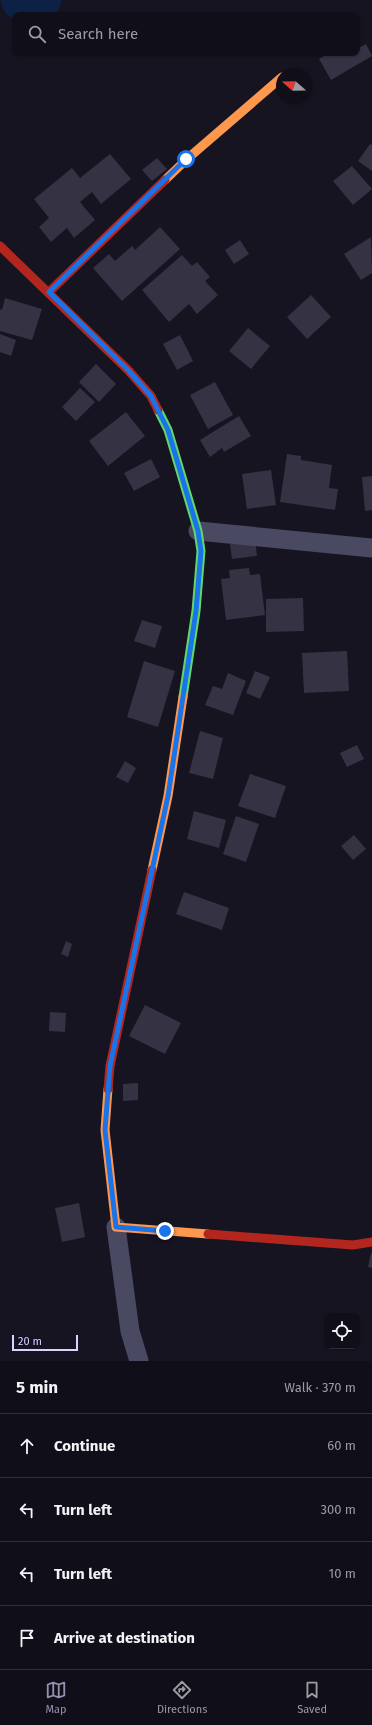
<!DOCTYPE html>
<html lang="en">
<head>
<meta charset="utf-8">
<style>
	:root { --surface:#100f19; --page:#191822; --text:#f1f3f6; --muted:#9c9ca2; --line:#302f38; --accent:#9591b1 }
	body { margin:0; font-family:"Fira Sans",sans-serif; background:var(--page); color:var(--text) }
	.controls { position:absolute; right:12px; bottom:12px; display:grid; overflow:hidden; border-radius:8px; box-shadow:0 1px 3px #0004 }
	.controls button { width:36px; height:36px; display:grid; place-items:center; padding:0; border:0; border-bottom:1px solid var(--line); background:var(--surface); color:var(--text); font:20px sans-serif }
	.compass { position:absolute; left:276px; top:68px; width:36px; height:36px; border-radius:50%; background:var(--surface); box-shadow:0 1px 3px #0004; rotate:290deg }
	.scale { position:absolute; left:12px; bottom:10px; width:66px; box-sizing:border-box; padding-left:4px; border:2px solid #d9d4ff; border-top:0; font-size:11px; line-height:14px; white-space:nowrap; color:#d9d4ff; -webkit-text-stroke:3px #130f26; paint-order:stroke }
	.stop { position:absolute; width:12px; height:12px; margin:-9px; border:3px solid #1a73e8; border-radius:50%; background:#fff }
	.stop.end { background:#1a73e8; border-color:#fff; box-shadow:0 1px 4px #0008 }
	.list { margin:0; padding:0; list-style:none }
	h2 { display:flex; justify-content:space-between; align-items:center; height:52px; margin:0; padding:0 16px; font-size:17px }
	h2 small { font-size:13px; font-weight:400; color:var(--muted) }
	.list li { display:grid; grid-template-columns:26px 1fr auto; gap:12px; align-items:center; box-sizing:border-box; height:64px; padding:0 16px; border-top:1px solid var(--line) }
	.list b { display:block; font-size:15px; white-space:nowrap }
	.list em { font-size:13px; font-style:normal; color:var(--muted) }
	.icon { flex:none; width:22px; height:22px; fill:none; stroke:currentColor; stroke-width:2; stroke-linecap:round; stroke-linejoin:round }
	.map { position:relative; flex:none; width:372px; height:1361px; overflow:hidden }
	.search { position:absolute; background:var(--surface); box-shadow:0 1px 3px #0004; left:12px; right:12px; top:12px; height:44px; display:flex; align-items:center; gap:10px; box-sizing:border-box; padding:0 14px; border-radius:8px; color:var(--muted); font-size:15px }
	.sheet { height:308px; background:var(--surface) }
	nav { display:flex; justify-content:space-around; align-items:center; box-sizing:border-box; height:56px; border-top:1px solid var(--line); background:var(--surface); font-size:11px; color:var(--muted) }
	nav a { display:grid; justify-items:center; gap:2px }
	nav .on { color:var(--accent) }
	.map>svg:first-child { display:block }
</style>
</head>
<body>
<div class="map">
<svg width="372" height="1361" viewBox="0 0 372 1361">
	<rect width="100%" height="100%" fill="#161421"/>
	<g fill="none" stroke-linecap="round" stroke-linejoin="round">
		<path stroke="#0d2144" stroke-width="40" d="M 21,0 L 35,12 L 41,0"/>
	</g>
	<path fill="#343243" d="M 366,44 L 372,56 L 331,80 L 319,59 L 329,53 L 357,53 L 357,49 Z
		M 370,144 L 372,145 L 372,171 L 358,161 Z
		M 110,154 L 131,179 L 101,204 L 92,192 L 80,202 L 95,220 L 74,238 L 67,228 L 51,242 L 39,227 L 49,218 L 34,199 L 72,168 L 80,178 Z
		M 157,158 L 167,169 L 152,181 L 142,170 Z
		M 352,166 L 372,189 L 353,205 L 333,181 Z
		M 160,227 L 180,249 L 122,301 L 93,268 L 109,254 L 115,261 L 132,246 L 135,250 Z
		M 371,237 L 372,273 L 361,280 L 344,254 Z
		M 240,240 L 249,254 L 234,264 L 225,250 Z
		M 182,255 L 192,266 L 197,262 L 210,277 L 205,281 L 218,295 L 197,314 L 189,304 L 169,322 L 142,290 Z
		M 311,295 L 331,317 L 307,339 L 287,317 Z
		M 5,298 L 42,309 L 32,340 L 0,331 L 0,309 L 2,310 Z
		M 248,328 L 270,346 L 251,369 L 229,351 Z
		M 0,334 L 16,340 L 11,356 L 0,352 Z
		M 180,335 L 193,361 L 177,370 L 163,344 Z
		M 96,364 L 116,384 L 99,402 L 79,382 Z
		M 215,382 L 233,415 L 208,429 L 190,395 Z
		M 80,388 L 95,402 L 76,421 L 62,407 Z
		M 126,412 L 145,436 L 108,466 L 89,441 Z
		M 239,416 L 251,436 L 224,452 L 222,448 L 210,457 L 200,440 Z
		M 287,454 L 301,456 L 301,460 L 332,465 L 329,488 L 338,489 L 335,510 L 280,502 Z
		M 151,459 L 160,477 L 134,491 L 124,473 Z
		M 271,470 L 276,505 L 247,509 L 242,474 Z
		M 372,476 L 372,510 L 365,511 L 362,477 Z
		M 255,540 L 257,556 L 232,559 L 230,544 Z
		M 249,568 L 250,575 L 260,574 L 265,615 L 226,620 L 221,579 L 230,578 L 229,570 Z
		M 303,598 L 304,631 L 266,632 L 266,599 Z
		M 142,620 L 162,626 L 155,648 L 134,641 Z
		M 347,651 L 349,691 L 304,693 L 302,653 Z
		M 144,661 L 175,671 L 158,727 L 127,717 Z
		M 255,671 L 270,677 L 260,699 L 246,693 Z
		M 228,673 L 246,681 L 233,715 L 205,705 L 213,686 L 222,689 Z
		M 200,731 L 223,738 L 213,779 L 189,773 Z
		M 357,745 L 364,759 L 347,767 L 340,753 Z
		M 125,761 L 136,768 L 128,783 L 116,777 Z
		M 250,774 L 286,786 L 275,818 L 238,806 Z
		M 194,811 L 226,820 L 219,848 L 187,839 Z
		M 236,816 L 259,824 L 246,862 L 223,854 Z
		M 354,835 L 366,849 L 353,860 L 341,846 Z
		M 184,892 L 229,908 L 222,930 L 176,914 Z
		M 66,941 L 72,944 L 68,957 L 61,954 Z
		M 145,1005 L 181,1023 L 165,1054 L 129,1036 Z
		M 50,1012 L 66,1013 L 65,1032 L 49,1031 Z
		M 138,1083 L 138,1100 L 123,1101 L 123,1084 Z
		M 79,1203 L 85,1237 L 62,1242 L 55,1208 Z
		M 371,1253 L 372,1253 L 372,1268 L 368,1267 Z"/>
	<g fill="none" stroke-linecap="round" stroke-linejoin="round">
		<path stroke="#4a4962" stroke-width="19" d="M 198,531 L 372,548
			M 116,1227 L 130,1331 L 139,1361"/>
		<path stroke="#63d668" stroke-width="9" d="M 158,410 L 168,430 L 198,531 L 201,551 L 196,611 L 183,697"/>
		<path stroke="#ff974d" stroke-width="9" d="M 165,180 L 187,159 L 282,77
			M 152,870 L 168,796 L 183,697
			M 108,1089 L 105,1130 L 116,1227 L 208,1234"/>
		<path stroke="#b3261e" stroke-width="9" d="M 0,246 L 128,370 L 151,396 L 158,410
			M 49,292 L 165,180
			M 108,1089 L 110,1066 L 152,870
			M 208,1234 L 353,1245 L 372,1242"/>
	</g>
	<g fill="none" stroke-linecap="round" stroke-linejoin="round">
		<path stroke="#1a73e8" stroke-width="5" d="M 165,1231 L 116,1227 L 105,1130 L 110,1066 L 168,796 L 196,611 L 201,551 L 198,531 L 168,430 L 151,396 L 128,370 L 49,292 L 186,159"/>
	</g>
</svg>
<div class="controls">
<button><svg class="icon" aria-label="locate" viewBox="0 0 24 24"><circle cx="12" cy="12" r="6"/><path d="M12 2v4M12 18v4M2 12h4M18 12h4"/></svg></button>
</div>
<svg class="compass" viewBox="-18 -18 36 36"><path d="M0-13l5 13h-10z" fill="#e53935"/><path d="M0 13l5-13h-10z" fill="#9c9ca2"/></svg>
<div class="scale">20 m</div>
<div class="stop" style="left:186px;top:159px"></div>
<div class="stop end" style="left:165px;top:1231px"></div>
<div class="search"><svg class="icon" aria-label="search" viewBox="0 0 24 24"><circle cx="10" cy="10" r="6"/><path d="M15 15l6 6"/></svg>Search here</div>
</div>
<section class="sheet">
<h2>5 min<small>Walk · 370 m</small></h2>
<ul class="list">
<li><svg class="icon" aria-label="ahead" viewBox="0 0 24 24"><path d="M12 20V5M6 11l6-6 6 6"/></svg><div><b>Continue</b></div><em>60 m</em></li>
<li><svg class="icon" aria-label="left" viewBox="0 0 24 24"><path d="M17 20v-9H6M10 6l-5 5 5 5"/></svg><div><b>Turn left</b></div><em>300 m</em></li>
<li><svg class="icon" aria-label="left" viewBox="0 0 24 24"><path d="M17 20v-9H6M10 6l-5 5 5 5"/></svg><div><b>Turn left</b></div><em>10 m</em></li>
<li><svg class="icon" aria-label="arrive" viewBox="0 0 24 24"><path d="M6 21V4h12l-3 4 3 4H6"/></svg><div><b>Arrive at destination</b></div></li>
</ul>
</section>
<nav>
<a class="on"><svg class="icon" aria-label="map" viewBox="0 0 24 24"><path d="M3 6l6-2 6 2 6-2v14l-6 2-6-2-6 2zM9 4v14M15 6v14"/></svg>Map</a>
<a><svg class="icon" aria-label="directions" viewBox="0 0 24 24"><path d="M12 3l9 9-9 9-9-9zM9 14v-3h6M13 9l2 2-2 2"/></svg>Directions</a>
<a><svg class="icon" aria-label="saved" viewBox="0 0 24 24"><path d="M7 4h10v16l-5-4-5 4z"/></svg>Saved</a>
</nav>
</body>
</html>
